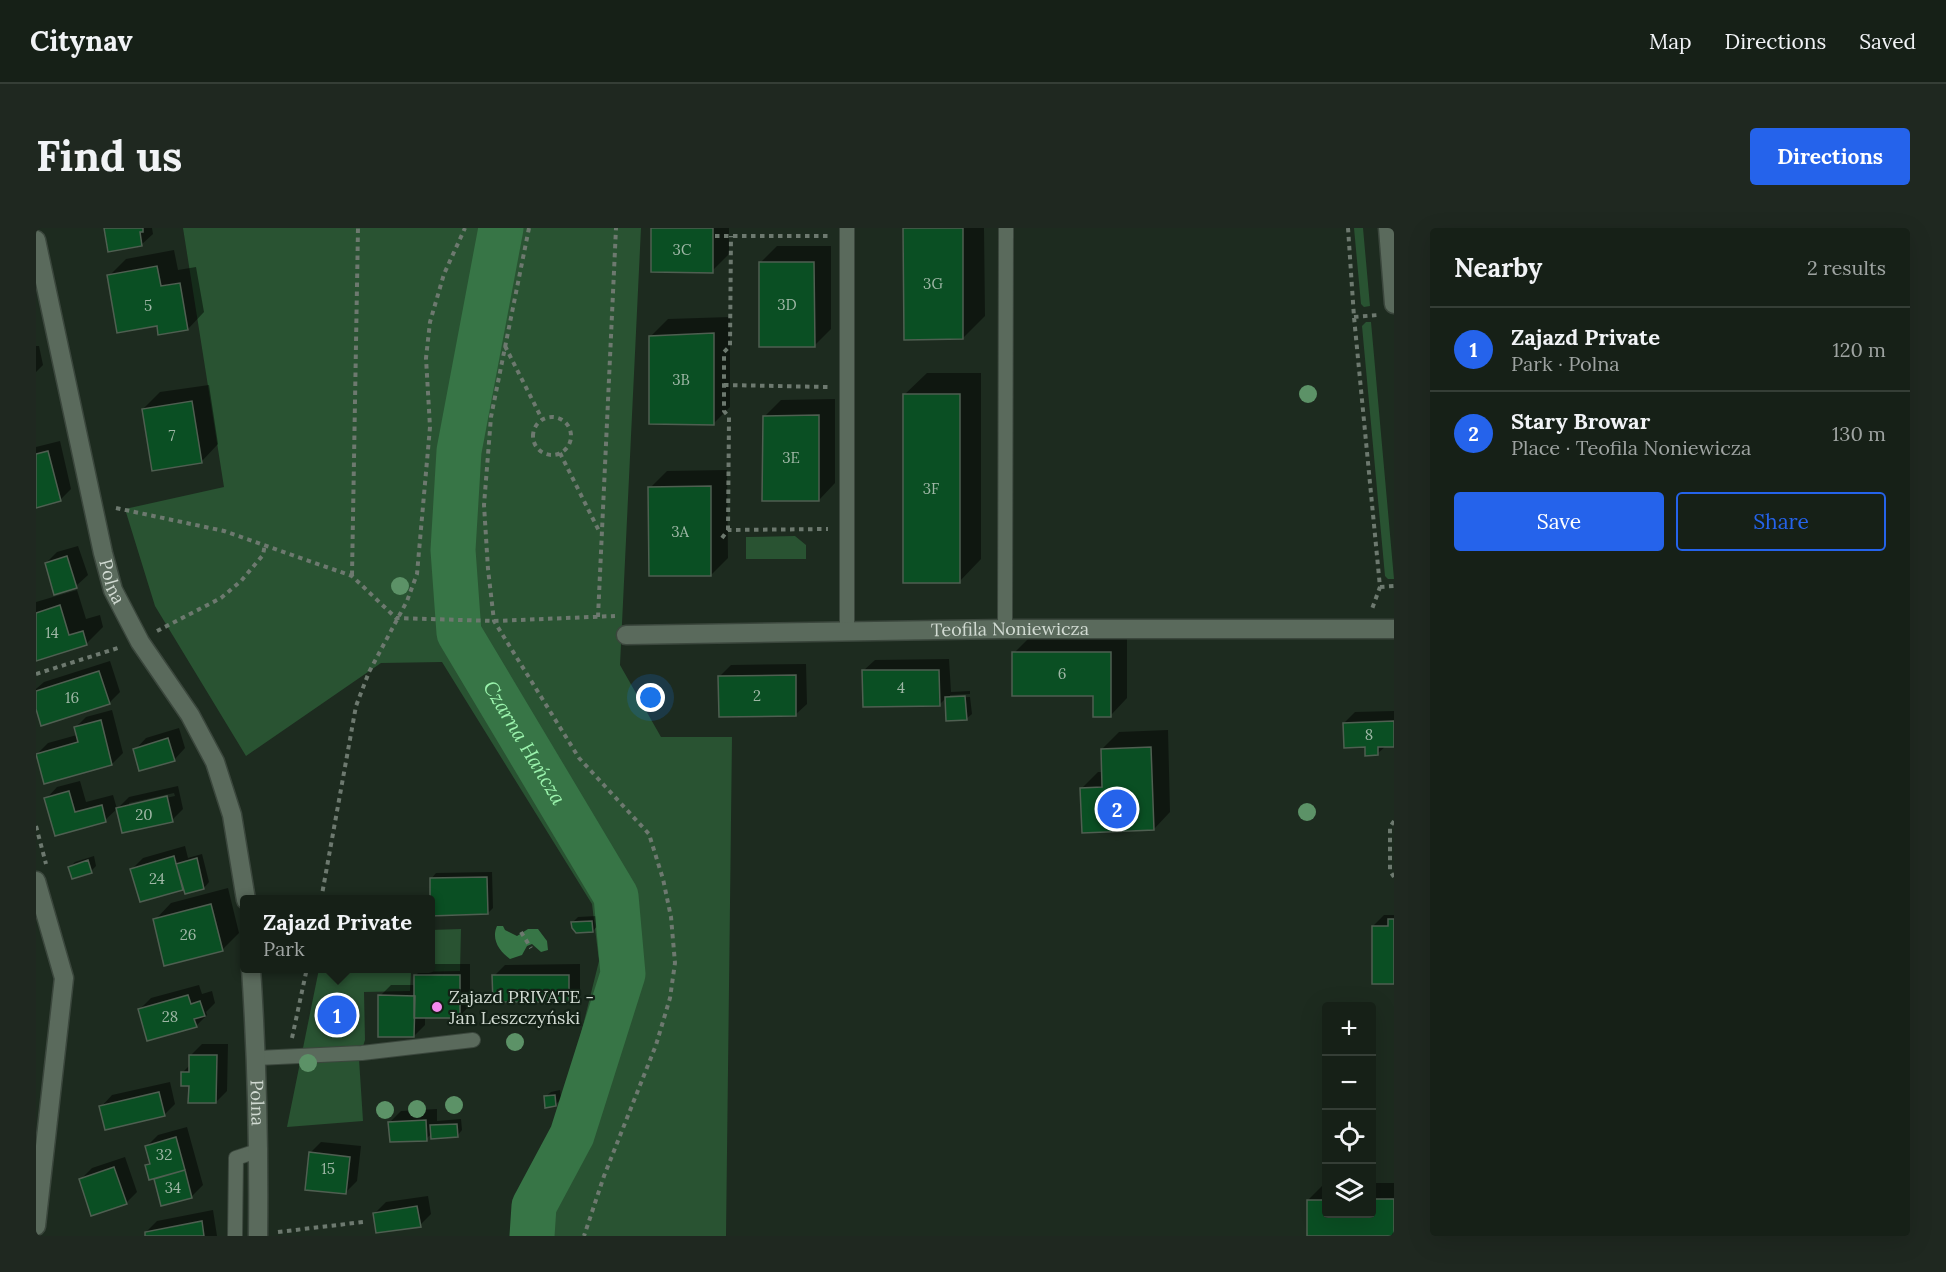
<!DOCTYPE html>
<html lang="en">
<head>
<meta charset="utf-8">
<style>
	:root { --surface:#162017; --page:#1f2820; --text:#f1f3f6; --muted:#9ea3a1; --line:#353e36; --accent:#2563eb }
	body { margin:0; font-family:Lora,serif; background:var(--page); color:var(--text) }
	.controls { position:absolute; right:18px; bottom:18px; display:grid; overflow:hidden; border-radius:6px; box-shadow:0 6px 24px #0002 }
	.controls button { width:54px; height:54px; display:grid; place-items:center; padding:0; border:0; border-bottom:2px solid var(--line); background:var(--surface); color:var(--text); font:30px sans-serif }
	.you { position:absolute; left:615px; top:470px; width:21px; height:21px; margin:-15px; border:4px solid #fff; border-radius:50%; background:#1a73e8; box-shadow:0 0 0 9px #1a73e833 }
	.badge { display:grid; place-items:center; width:39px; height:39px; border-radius:50%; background:var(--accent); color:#fff; font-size:20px; font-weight:700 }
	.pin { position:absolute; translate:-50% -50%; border:3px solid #fff; box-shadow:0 2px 6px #0006 }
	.popup { position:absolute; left:204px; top:667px; width:195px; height:78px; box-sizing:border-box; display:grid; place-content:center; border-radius:6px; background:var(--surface); filter:drop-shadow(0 2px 4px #0005); font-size:20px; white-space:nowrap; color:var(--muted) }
	.popup b { font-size:22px; color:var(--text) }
	.popup::after { content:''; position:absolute; left:50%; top:100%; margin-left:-12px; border:12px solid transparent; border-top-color:var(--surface) }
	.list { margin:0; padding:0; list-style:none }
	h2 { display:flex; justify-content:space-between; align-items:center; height:78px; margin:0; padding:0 24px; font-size:26px }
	h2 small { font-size:20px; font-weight:400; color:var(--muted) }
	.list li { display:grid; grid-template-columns:39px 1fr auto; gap:18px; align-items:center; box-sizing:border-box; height:84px; padding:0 24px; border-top:2px solid var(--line) }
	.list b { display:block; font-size:22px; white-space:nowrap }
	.list p { margin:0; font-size:20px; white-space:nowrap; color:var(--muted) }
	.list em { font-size:20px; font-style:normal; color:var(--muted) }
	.actions { display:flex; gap:12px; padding:18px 24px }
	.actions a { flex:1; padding:14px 0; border:2px solid var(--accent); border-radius:6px; text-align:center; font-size:21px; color:var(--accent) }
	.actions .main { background:var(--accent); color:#fff }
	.icon { flex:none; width:33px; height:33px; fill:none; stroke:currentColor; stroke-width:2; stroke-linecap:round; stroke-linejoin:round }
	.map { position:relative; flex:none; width:1358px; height:1008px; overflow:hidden; border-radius:6px }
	header { display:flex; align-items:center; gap:36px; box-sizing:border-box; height:84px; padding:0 30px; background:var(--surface); border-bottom:2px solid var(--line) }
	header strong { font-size:28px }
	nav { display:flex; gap:33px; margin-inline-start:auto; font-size:21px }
	.intro { display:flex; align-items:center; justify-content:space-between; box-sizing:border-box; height:144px; padding:0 36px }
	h1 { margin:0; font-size:42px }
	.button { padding:15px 27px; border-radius:6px; background:var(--accent); color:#fff; font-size:21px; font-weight:700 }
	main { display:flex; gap:36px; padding:0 36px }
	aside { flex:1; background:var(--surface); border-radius:6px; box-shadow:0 6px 24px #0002 }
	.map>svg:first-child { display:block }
</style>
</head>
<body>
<header>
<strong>Citynav</strong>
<nav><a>Map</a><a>Directions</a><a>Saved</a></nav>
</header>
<div class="intro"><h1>Find us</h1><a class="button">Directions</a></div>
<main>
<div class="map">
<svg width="1358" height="1008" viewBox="0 0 1358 1008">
	<rect width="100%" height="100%" fill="#1d2b1f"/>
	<path fill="#295332" d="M 147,0 L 605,0 L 584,437 L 625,509 L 696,509 L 690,1008 L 474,1008 L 526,882 L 563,733 L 556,676 L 406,434 L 345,435 L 210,528 L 119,378 L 89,281 L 188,259 Z
		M 1318,0 L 1327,0 L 1334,78 L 1328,79 L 1325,76 Z
		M 1330,94 L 1335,94 L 1358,351 L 1352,351 L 1349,348 L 1326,98 Z
		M 759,308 L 770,317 L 770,331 L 710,331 L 710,309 Z
		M 425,701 L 424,743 L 375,744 L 374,763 L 328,764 L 329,812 L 323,831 L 327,893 L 251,899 L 283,741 L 394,740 L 394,702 Z"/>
	<path fill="#377546" d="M 461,698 L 467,698 L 469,702 L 481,708 L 492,701 L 502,701 L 511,713 L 512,722 L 505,724 L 496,716 L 491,718 L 486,727 L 474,731 C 463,723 455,711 461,698 Z"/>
	<path fill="#0007" fill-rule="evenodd" d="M 69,0 L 116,0 L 117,6 L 105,17 Z
		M 617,0 L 693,0 L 693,26 L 676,43 Z
		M 869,0 L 948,0 L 949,88 L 927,110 Z
		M 741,18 L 795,18 L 795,101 L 778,118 L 724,35 Z
		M 138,22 L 142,42 L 160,39 L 168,84 L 152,101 L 122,96 L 73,48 L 90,31 Z
		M 694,89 L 694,179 L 677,196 L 615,108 L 632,91 Z
		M 0,118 L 3,118 L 7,137 L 0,144 Z
		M 891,145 L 945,145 L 945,331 L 923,354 L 868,167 Z
		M 173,157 L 182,216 L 166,233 L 107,181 L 124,164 Z
		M 799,171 L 799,255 L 783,272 L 728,189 L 745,172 Z
		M 24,213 L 35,261 L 24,272 L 0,278 L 0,219 Z
		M 691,242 L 692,330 L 675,347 L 614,260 L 631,243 Z
		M 42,318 L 52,347 L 40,358 L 10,335 L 21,324 Z
		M 41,362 L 50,391 L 64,387 L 67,399 L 50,416 L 0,431 L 0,374 Z
		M 995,408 L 1091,408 L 1091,470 L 1075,487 L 1059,466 L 978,425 Z
		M 913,431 L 915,464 L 934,463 L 934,466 L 914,467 L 914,470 L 934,469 L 936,486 L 930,491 L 911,469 L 904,476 L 827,443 L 839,432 Z
		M 74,433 L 84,464 L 73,475 L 0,476 L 0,461 L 8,454 Z
		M 770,436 L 771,476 L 759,487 L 684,448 L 695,437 Z
		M 76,482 L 87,525 L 76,536 L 1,526 L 12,515 L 41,507 L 39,500 L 50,489 Z
		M 1358,483 L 1358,517 L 1350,518 L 1341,526 L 1330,518 L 1308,495 L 1319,484 Z
		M 143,500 L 149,520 L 138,532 L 99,522 L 110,510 Z
		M 1132,502 L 1134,584 L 1118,601 L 1045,561 L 1062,544 L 1067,544 L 1066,521 L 1083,504 Z
		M 44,553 L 50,574 L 77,567 L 81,581 L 93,569 L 142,558 L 147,581 L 136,592 L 82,580 L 69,592 L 20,606 L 10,571 L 21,559 ZM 138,565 L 139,568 L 93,578 L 93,575 Z
		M 149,618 L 152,630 L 166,626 L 173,654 L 168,660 L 148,659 L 146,661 L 96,641 L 107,630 Z
		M 58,628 L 60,638 L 55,643 L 34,639 L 39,634 Z
		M 456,644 L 457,680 L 452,685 L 395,651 L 400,645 Z
		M 192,660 L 203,705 L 186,722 L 119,692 L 135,675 Z
		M 1348,687 L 1358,687 L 1358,754 L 1337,698 Z
		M 561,688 L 562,697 L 557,703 L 537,694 L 542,689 Z
		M 394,736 L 434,736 L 434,777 L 423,789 L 389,789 L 389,797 L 378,808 L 344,768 L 355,757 L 380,757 L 380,747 L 387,740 L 394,740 Z
		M 544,736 L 544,761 L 532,772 L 458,748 L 469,737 Z
		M 163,757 L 166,766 L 176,763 L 179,775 L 170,784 L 171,787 L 160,798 L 104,781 L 115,770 Z
		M 166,816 L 192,816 L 191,863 L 180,874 L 155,857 L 147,844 L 155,836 L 155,827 Z
		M 134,854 L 139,876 L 128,887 L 65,879 L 76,867 Z
		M 524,862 L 525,871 L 519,877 L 509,869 L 515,864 Z
		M 401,881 L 401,893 L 425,891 L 426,902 L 421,908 L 396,905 L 390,911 L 354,894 L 365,883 Z
		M 151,899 L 167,957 L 156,968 L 126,976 L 119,949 L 110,938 L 115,933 L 111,918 L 122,907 Z
		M 285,914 L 325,918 L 321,953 L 309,965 L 274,925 Z
		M 89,929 L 101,964 L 90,975 L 45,951 L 56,940 Z
		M 1289,955 L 1290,986 L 1336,986 L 1336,955 L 1358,955 L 1358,1008 L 1273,1008 L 1272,972 Z
		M 392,968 L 395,986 L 384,997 L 339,985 L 350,974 Z
		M 177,982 L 181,1008 L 111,1008 L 110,1004 L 121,993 Z"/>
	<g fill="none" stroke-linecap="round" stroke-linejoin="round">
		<path stroke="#377546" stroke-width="45" id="s1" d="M 465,0 L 423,223 L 417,322 L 423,405 L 580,668 L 587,746 L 536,907 L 498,978 L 496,1008"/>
	</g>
	<path fill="#0a4f23" stroke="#4f5f51" stroke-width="1.5" d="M 68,0 L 107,0 L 107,4 L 104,4 L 106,18 L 72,24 Z
		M 615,0 L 677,0 L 677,45 L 615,44 Z
		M 867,0 L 927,0 L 927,111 L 868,112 Z
		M 723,34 L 778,34 L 779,119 L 723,119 Z
		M 121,38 L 125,58 L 144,55 L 152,102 L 122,107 L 121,98 L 81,105 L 71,47 Z
		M 678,105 L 678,197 L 613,196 L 613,108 Z
		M 867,166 L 924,166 L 924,355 L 867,355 Z
		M 156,173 L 166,235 L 116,243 L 106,181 Z
		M 783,187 L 783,273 L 726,273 L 727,188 Z
		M 12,223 L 25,273 L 0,280 L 0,226 Z
		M 675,258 L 675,348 L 613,348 L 612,259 Z
		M 31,328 L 41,360 L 18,367 L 9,335 Z
		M 24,377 L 33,407 L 47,403 L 51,417 L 0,433 L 0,385 Z
		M 976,424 L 1075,424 L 1075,489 L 1057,489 L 1057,468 L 976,468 Z
		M 826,442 L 903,442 L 904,478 L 827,479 Z
		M 63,443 L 74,476 L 5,498 L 0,481 L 0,463 Z
		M 760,447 L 760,488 L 683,489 L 682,448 Z
		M 929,468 L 931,492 L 910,493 L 909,469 Z
		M 65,492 L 76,537 L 8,556 L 0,526 L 42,514 L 38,499 Z
		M 1358,493 L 1358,519 L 1342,519 L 1342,527 L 1329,528 L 1329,519 L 1308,520 L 1307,495 Z
		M 132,510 L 139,533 L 103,543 L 97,521 Z
		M 1115,519 L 1118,602 L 1046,605 L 1044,560 L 1066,559 L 1065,521 Z
		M 33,563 L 39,584 L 66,577 L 70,594 L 19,608 L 8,570 Z
		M 131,568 L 137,594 L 86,605 L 80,580 Z
		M 138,628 L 147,662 L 104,674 L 94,641 Z
		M 161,630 L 168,661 L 149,666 L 140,636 Z
		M 52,632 L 56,645 L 36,651 L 32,639 Z
		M 451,649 L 452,686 L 394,688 L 394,650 Z
		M 175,676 L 187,723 L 128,738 L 117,691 Z
		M 1352,691 L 1358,691 L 1358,756 L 1336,756 L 1336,698 L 1352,698 Z
		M 556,693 L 557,704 L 540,705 L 536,700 L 535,694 Z
		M 378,747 L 424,747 L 424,790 L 378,790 Z
		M 456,747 L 533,747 L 533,774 L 457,774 Z
		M 152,767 L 155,776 L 164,773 L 169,788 L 158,791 L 161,799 L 111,813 L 102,781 Z
		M 342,767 L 379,768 L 378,809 L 342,809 Z
		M 153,827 L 181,827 L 180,875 L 152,875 L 153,858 L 145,858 L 145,844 L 153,844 Z
		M 123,864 L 129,888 L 69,902 L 63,878 Z
		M 519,867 L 520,878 L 509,880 L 508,868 Z
		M 390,892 L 391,913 L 354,914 L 352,894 Z
		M 421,896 L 422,909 L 395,911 L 394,897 Z
		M 140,909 L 149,942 L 113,952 L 109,937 L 114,936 L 109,918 Z
		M 273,924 L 314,929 L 310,966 L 269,962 Z
		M 78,939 L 91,976 L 55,988 L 43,951 Z
		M 149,942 L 156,970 L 125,978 L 118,951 Z
		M 1336,971 L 1358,971 L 1358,1008 L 1271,1008 L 1271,972 L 1290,972 L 1290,986 L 1336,986 Z
		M 381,978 L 385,999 L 340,1005 L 337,985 Z
		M 166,993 L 168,1008 L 109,1008 L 109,1004 Z"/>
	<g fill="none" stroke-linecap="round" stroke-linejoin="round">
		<defs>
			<path id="lane" d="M 811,0 L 811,404
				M 969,401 L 970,0
				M 221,830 L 326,825 L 437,812
				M 199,1008 L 200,930 L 224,922"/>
			<g id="street">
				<path id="s2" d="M 0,12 L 67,325 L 77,362 L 104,414 L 154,487 L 179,534 L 196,587 L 210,672"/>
				<path id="s3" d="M 590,407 L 969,401 L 1358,401"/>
				<path d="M 0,653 L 28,750 L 0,998"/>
				<path id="s4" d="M 215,740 C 221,831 223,917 222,1008"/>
			</g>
			<path id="secondary" d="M 1352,0 L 1358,76"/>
		</defs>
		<use href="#lane" stroke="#3b473d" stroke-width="16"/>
		<use href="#street" stroke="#3b473d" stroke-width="21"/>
		<use href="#secondary" stroke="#3b473d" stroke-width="21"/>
		<path stroke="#6d796f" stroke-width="4" stroke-dasharray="4.5 4.5" stroke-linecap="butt" d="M 493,0 L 455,189 L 448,277 L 452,341 L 458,393 L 543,530 L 613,606 L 627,651 L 635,689 L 639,735 L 634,770 L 620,817 L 568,948 L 548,1008
			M 1312,0 L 1318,89 L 1344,359 L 1336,381
			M 679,8 L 792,8
			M 1318,89 L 1342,87
			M 469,118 L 506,191
			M 688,157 L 792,159
			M497 208a19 19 0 1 1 38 0a19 19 0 1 1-38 0Z
			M 524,225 L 564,305
			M 80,280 L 188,303 L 316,348 L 360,390 L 458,393 L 579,388
			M 692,302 L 693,189 L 688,183 L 688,124 L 694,118 L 695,8
			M 686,310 L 692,302 L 792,301
			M 316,347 L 322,0
			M 1344,359 L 1358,358
			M 562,389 L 580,0
			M 121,403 L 185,370 L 205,353 L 227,327 L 229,316
			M 0,446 L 85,419
			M 1358,593 L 1354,599 L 1354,643 L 1358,649
			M 0,598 L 10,636
			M 285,672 L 320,478 L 333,444 L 371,373 L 381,346 L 394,199 L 390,130 L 394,94 L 408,46 L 429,0
			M 485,704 L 495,720
			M 256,810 L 271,740
			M 242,1004 L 327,994"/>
		<use href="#lane" stroke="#5a6a5c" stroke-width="14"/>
		<use href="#street" stroke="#5a6a5c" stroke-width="18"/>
		<use href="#secondary" stroke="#5a6a5c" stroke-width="18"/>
	</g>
	<g fill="#5c9267">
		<circle cx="1272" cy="166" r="9"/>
		<circle cx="364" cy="358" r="9"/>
		<circle cx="1271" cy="584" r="9"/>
		<circle cx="479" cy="814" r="9"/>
		<circle cx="272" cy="835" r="9"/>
		<circle cx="418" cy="877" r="9"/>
		<circle cx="381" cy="881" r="9"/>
		<circle cx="349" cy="882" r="9"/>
	</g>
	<circle fill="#f589ee" stroke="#132116" stroke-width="2" cx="401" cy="779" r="6"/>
	<g text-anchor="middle" stroke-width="4.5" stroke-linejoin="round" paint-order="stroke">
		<g font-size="15" fill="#9fb7a6">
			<text x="646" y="27">3C</text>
			<text x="897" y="61">3G</text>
			<text x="751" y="82">3D</text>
			<text x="112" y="83">5</text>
			<text x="645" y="157">3B</text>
			<text x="136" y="213">7</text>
			<text x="755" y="235">3E</text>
			<text x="895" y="266">3F</text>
			<text x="644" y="309">3A</text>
			<text x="16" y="410">14</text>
			<text x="1026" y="451">6</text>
			<text x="865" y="465">4</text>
			<text x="721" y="473">2</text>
			<text x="36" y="475">16</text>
			<text x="1333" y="512">8</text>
			<text x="108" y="592">20</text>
			<text x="121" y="656">24</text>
			<text x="152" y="712">26</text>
			<text x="134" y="794">28</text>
			<text x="128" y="932">32</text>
			<text x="292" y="946">15</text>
			<text x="137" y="965">34</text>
		</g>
		<g font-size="18" fill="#d1dad2" stroke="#132116">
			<text dy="6" stroke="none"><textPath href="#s2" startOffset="350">Polna</textPath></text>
			<text dy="6" stroke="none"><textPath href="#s3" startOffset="384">Teofila Noniewicza</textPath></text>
			<text dy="6" stroke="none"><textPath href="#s4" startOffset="135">Polna</textPath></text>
		</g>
		<g font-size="18" fill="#d1dad2" stroke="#132116" text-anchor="start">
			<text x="413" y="775">Zajazd PRIVATE -<tspan x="413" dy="21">Jan Leszczyński</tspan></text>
		</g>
		<g font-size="20" font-style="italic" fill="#9bf3ad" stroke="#132116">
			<text dy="7" stroke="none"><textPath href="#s1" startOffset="537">Czarna Hańcza</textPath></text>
		</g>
	</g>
</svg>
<div class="controls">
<button>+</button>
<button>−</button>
<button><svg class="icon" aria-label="locate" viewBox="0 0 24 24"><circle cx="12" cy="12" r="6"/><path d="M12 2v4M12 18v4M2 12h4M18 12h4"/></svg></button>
<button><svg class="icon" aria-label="layers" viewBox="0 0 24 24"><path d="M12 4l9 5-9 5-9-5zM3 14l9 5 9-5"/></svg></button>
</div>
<div class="you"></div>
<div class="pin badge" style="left:301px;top:787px">1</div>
<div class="popup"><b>Zajazd Private</b>Park</div>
<div class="pin badge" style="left:1081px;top:581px">2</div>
</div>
<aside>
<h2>Nearby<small>2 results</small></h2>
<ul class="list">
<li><span class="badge">1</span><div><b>Zajazd Private</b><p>Park · Polna</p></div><em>120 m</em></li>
<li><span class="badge">2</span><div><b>Stary Browar</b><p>Place · Teofila Noniewicza</p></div><em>130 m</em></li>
</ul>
<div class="actions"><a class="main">Save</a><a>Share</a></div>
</aside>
</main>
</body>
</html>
